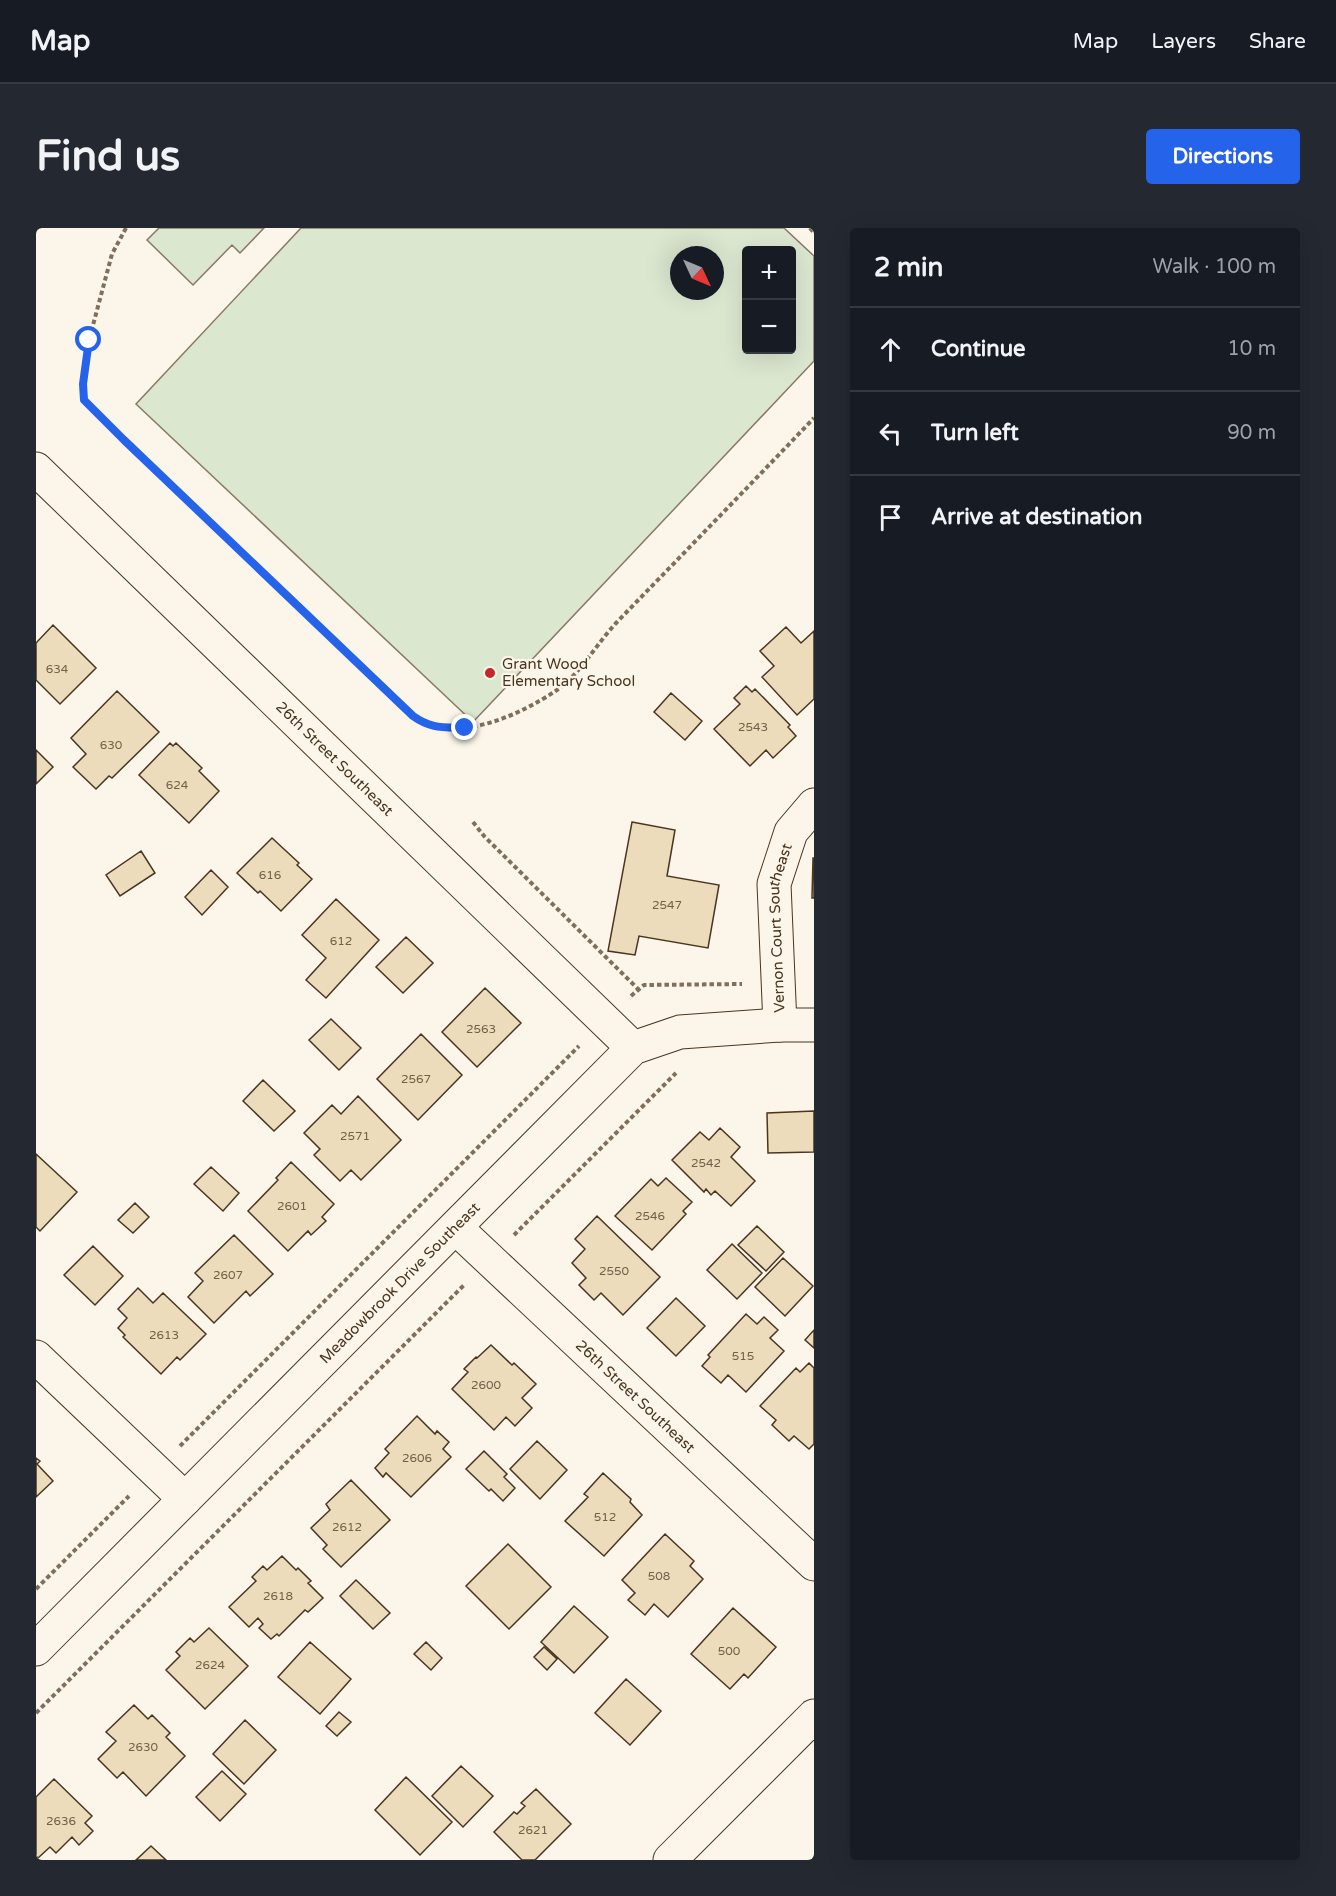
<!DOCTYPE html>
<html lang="en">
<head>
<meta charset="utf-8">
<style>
	:root { --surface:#171b24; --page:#242831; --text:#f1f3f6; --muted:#9ea1a6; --line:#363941; --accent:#2563eb }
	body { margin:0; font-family:"Varela Round",sans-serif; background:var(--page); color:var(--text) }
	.controls { position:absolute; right:18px; top:18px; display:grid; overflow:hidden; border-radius:6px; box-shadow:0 6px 24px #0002 }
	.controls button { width:54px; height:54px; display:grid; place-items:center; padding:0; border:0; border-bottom:2px solid var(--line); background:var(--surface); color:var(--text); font:30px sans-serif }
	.compass { position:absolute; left:634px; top:18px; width:54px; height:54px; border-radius:50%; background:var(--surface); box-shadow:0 6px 24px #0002; rotate:134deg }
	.stop { position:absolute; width:18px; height:18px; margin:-14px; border:4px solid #2563eb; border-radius:50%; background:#fff }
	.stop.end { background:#2563eb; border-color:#fff; box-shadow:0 2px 6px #0008 }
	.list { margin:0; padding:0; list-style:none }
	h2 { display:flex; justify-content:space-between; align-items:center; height:78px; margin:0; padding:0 24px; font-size:26px }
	h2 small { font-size:20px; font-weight:400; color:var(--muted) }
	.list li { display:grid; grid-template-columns:39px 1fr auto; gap:18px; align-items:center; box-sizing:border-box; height:84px; padding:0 24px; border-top:2px solid var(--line) }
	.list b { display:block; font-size:22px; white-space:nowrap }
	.list em { font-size:20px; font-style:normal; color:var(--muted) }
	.icon { flex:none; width:33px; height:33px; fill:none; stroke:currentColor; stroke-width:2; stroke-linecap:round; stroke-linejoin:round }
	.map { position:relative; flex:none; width:778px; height:1632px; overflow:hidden; border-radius:6px }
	header { display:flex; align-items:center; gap:36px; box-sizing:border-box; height:84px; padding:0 30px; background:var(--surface); border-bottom:2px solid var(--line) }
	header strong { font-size:28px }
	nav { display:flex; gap:33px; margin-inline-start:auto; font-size:21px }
	.intro { display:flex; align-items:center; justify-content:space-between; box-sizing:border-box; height:144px; padding:0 36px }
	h1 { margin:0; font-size:42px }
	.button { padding:15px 27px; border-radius:6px; background:var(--accent); color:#fff; font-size:21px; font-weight:700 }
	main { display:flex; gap:36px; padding:0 36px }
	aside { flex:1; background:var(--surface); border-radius:6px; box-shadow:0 6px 24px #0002 }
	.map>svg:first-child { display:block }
</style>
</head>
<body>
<header>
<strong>Map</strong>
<nav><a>Map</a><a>Layers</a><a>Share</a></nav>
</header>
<div class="intro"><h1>Find us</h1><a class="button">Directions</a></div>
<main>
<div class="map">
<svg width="778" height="1632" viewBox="0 0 778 1632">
	<rect width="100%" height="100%" fill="#fbf6e9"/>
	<path fill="#dce7d0" stroke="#887966" stroke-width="1.5" fill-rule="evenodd" d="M 123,0 L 228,0 L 204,25 L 196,17 L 157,57 L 111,12 Z
		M 265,0 L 748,0 L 778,28 L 778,133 L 437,494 L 100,176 ZM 710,22 L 756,22 L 756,122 L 710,122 ZM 643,27 L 679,27 L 679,63 L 643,63 Z"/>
	<path fill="#ecdcbc" stroke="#4a3520" stroke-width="1.5" d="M 17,397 L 60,440 L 24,476 L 0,452 L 0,415 Z
		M 750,399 L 765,415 L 778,403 L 778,471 L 761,487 L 726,449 L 738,438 L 724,423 Z
		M 710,458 L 716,464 L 719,461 L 754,497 L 752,499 L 760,508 L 737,530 L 730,522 L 714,538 L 678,501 L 704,476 L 698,470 Z
		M 81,463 L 123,504 L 76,550 L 73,548 L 60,561 L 37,539 L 50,526 L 35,510 Z
		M 635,465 L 666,493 L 649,512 L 618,484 Z
		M 134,515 L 137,518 L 140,515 L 166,540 L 163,543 L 183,563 L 153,595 L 103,547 Z
		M 0,522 L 17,539 L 0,556 Z
		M 596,594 L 639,602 L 631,648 L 683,657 L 672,720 L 603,708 L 599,727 L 572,723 Z
		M 236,610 L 263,635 L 261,637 L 276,651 L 245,683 L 224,663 L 222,665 L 201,645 Z
		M 105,623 L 119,645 L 84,668 L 70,647 Z
		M 777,630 L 778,630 L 778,670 L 776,670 Z
		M 175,642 L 192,659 L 166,687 L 149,669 Z
		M 300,671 L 343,712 L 290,770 L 270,752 L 290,730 L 266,707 Z
		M 370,709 L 397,735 L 367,765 L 340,739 Z
		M 449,760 L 485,795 L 441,839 L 406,804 Z
		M 295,791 L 325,820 L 303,842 L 273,812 Z
		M 385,806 L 426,847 L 382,892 L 341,851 Z
		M 227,852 L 259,883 L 238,903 L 207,873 Z
		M 322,868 L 365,912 L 325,952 L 315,942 L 304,953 L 278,927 L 284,921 L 268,905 L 296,877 L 305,886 Z
		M 778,883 L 778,924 L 732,925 L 731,885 Z
		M 684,900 L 704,919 L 695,929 L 719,953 L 695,978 L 679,963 L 675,967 L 670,961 L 668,964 L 636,932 L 664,904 L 673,912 Z
		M 0,926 L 41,964 L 4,1003 L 0,999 Z
		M 255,934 L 298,976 L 286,989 L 290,993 L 275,1007 L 272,1003 L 252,1023 L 212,983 L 242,952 L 240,950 Z
		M 175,939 L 203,965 L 187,983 L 158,956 Z
		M 630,950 L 656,974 L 647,983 L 650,986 L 616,1022 L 579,988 L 615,951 L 622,958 Z
		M 99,975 L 113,989 L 97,1005 L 82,992 Z
		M 561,988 L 624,1049 L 587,1087 L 565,1065 L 558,1072 L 543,1057 L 550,1050 L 536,1035 L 549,1021 L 539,1011 Z
		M 721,998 L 748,1024 L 730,1043 L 702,1017 Z
		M 198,1007 L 237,1046 L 214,1068 L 210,1063 L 178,1095 L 152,1069 L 167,1053 L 159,1045 Z
		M 696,1016 L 726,1045 L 701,1071 L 671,1042 Z
		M 57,1018 L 87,1048 L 59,1077 L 28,1047 Z
		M 747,1030 L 777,1058 L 749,1088 L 719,1059 Z
		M 102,1060 L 117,1075 L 127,1065 L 170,1106 L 144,1132 L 141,1129 L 125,1146 L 87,1109 L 89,1107 L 82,1100 L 91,1090 L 82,1081 Z
		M 640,1070 L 669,1098 L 640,1128 L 611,1100 Z
		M 710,1086 L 721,1096 L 728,1089 L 742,1102 L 734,1110 L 748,1123 L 710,1164 L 692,1147 L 685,1155 L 666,1138 L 674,1129 L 672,1127 Z
		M 778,1102 L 778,1120 L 769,1112 Z
		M 455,1117 L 476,1137 L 478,1135 L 500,1156 L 486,1170 L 496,1180 L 479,1198 L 470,1189 L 458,1202 L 416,1161 L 432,1144 L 428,1141 L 440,1129 L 441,1130 Z
		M 773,1135 L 778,1140 L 778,1216 L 773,1221 L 758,1208 L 753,1213 L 736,1197 L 740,1192 L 724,1178 L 760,1140 L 764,1144 Z
		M 381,1188 L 399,1206 L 401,1203 L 413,1214 L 407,1221 L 415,1229 L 375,1269 L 350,1245 L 347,1249 L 339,1240 L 353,1225 L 349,1221 Z
		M 501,1213 L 531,1242 L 504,1271 L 474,1241 Z
		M 448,1223 L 471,1246 L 468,1249 L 479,1260 L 467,1273 L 455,1261 L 453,1263 L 430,1241 Z
		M 0,1230 L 4,1233 L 1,1236 L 17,1253 L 0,1269 Z
		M 567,1245 L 595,1271 L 594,1274 L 606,1287 L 568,1328 L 529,1293 L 552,1269 L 548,1266 Z
		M 315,1252 L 354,1292 L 305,1339 L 287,1321 L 291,1317 L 275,1300 L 294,1282 L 290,1276 Z
		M 629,1306 L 658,1333 L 654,1338 L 667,1351 L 632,1389 L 618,1376 L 609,1387 L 592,1372 L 599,1365 L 586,1352 Z
		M 472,1316 L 515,1359 L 473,1401 L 430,1358 Z
		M 246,1328 L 260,1342 L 262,1340 L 275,1353 L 272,1355 L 287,1370 L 272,1384 L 269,1382 L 243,1408 L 241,1406 L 235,1411 L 223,1400 L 227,1396 L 222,1390 L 213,1399 L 193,1379 L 220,1353 L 216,1349 L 227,1338 L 231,1342 Z
		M 320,1352 L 354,1385 L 337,1401 L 304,1368 Z
		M 538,1378 L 572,1409 L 538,1445 L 505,1414 Z
		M 697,1380 L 740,1419 L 712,1450 L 708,1446 L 694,1461 L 655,1426 Z
		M 173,1400 L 212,1438 L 169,1481 L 130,1442 L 144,1428 L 140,1424 L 154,1410 L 158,1414 Z
		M 274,1414 L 315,1451 L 284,1486 L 242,1449 Z
		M 390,1414 L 406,1430 L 395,1442 L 378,1426 Z
		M 508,1419 L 521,1431 L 511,1442 L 498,1429 Z
		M 590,1451 L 625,1483 L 594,1517 L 559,1485 Z
		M 98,1477 L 112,1491 L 116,1487 L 134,1505 L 130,1509 L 149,1528 L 110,1568 L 87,1544 L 81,1550 L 62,1531 L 80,1513 L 70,1504 Z
		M 303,1484 L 315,1494 L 301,1508 L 290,1498 Z
		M 209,1492 L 240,1522 L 208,1556 L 177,1526 Z
		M 425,1538 L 457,1568 L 427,1599 L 396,1568 Z
		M 186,1543 L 210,1566 L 184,1593 L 160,1569 Z
		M 370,1549 L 416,1594 L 384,1627 L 339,1582 Z
		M 18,1551 L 56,1588 L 49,1595 L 57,1603 L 43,1617 L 36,1609 L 20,1625 L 14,1619 L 2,1630 L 0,1628 L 0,1569 Z
		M 500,1561 L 535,1596 L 499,1632 L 486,1632 L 458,1604 L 478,1584 L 481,1586 L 489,1578 L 485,1575 Z
		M 115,1618 L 130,1632 L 100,1632 Z"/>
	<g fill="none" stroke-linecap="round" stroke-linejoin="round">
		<defs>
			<g id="minor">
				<path id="s1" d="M 0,241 L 597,820"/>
				<path id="s2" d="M 744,797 L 738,656 L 755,604 L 778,577"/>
				<path id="s3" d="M 420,1000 L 778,1336"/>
				<path d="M 0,1129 L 149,1271"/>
				<path id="s4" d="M 0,1421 L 597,820 L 644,804 L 744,797 L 778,797"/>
				<path d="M 634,1632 L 778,1488"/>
			</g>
		</defs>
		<use href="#minor" stroke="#4a3520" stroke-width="35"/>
		<path stroke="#7f6f5c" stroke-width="4" stroke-dasharray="4.5 3" stroke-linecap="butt" d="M 90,0 L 76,26 L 53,112 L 47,156 L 48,172 L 88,212 L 377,488 C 418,518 484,487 521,462 C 545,445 561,415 581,394 C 647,326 713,258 778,190
			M 774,0 L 778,5
			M 437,594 L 448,608 L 603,762
			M 595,768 L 608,757 L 706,756
			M 478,1007 L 640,845
			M 144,1218 L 543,818
			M 0,1361 L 93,1268
			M 0,1485 L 428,1057"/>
		<use href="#minor" stroke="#fbf6e9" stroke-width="33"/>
	</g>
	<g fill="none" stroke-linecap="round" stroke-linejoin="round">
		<path stroke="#2563eb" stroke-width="8" d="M 53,112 L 47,156 L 48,172 L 88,212 L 377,488 C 395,501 408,499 429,500"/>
	</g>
	<circle fill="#c62828" stroke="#fbf6e9" stroke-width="2" cx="454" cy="445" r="6"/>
	<g text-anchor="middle" stroke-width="4.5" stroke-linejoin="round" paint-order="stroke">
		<g font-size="12" fill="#725f47">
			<text x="21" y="445">634</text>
			<text x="717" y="503">2543</text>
			<text x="75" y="521">630</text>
			<text x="141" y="561">624</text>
			<text x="234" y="651">616</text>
			<text x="631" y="681">2547</text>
			<text x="305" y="717">612</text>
			<text x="445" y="805">2563</text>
			<text x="380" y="855">2567</text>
			<text x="319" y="912">2571</text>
			<text x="670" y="939">2542</text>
			<text x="256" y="982">2601</text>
			<text x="614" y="992">2546</text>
			<text x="578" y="1047">2550</text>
			<text x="192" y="1051">2607</text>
			<text x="128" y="1111">2613</text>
			<text x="707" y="1132">515</text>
			<text x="450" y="1161">2600</text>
			<text x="381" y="1234">2606</text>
			<text x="569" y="1293">512</text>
			<text x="311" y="1303">2612</text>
			<text x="623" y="1352">508</text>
			<text x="242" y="1372">2618</text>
			<text x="693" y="1427">500</text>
			<text x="174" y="1441">2624</text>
			<text x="107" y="1523">2630</text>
			<text x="25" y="1597">2636</text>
			<text x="497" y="1606">2621</text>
		</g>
		<g font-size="15" fill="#4a3520" stroke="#fbf6e9" text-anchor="start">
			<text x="466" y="441">Grant Wood<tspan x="466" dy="17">Elementary School</tspan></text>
		</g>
		<g font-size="15" fill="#4a3520" stroke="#fbf6e9">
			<text dy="5" stroke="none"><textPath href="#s1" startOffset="416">26th Street Southeast</textPath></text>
			<text dy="5" stroke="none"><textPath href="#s2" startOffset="98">Vernon Court Southeast</textPath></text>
			<text dy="5" stroke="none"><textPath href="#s4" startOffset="516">Meadowbrook Drive Southeast</textPath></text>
			<text dy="5" stroke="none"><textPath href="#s3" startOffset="246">26th Street Southeast</textPath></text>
		</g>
	</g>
</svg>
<div class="controls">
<button>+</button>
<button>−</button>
</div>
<svg class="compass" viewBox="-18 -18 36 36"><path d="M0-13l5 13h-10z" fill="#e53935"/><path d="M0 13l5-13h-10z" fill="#9ea1a6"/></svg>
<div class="stop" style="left:53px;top:112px"></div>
<div class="stop end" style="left:429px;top:500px"></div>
</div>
<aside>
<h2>2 min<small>Walk · 100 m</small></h2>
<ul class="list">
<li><svg class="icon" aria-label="ahead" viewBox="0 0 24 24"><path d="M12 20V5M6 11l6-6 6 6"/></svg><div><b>Continue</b></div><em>10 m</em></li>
<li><svg class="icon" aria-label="left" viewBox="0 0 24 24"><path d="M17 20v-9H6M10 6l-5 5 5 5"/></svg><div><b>Turn left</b></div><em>90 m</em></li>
<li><svg class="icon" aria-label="arrive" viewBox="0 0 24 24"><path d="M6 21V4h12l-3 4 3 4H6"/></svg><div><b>Arrive at destination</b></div></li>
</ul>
</aside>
</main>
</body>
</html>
